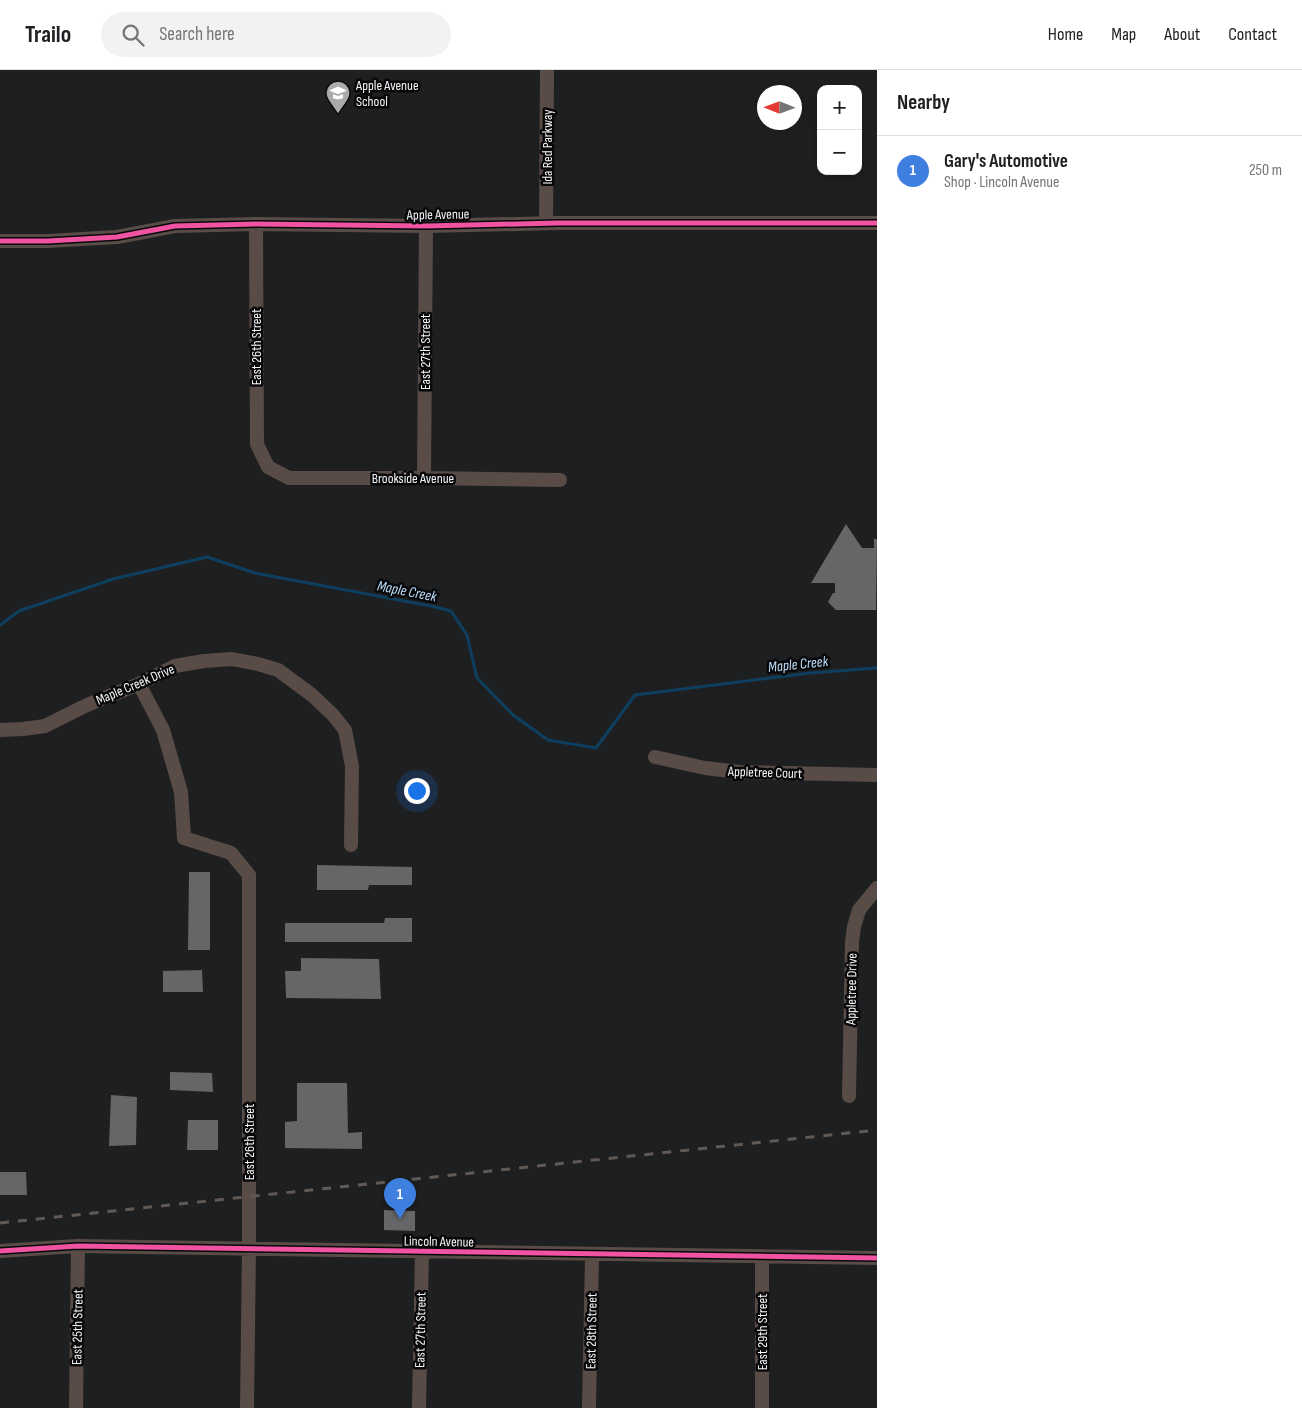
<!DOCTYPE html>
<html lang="en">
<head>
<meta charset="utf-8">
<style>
	:root { --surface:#fff; --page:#f2f2f2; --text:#202124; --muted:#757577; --line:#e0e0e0; --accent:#5e5f61 }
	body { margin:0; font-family:"Sofia Sans Condensed",sans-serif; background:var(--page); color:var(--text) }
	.controls { position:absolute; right:15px; top:15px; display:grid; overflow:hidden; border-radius:10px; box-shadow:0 2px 12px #0003 }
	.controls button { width:45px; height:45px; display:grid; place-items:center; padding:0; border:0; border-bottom:1px solid var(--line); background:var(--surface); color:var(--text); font:25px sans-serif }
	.compass { position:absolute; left:757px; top:15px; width:45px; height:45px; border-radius:50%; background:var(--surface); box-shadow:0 2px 12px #0003; rotate:271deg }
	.you { position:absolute; left:416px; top:720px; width:18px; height:18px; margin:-12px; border:4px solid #fff; border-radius:50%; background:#1a73e8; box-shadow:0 0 0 8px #1a73e833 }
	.badge { display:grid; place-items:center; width:32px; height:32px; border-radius:50%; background:var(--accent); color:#fff; font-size:16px; font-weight:700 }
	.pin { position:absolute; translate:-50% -41px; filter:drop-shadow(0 1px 2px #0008) }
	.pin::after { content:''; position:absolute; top:26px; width:18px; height:15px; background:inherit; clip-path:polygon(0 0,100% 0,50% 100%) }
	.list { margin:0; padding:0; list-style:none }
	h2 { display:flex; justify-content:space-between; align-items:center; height:65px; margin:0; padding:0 20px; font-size:21px }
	h2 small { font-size:16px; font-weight:400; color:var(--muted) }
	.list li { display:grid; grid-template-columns:32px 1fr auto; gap:15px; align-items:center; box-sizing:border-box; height:70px; padding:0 20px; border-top:1px solid var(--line) }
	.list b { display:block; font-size:19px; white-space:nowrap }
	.list p { margin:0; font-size:16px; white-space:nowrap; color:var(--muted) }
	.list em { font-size:16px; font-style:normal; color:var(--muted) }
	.icon { flex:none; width:28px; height:28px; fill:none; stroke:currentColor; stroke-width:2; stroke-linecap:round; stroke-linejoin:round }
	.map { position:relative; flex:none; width:877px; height:1338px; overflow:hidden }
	header { display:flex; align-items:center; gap:30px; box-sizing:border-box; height:70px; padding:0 25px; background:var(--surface); border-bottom:1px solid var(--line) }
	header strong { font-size:24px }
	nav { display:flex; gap:28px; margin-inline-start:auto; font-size:18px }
	.search { width:350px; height:45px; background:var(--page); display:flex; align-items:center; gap:12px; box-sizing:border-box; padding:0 18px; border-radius:28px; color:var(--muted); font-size:19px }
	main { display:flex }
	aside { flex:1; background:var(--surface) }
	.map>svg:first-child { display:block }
</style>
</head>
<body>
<header>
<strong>Trailo</strong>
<div class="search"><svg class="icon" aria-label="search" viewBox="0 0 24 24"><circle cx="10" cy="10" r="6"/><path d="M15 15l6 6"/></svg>Search here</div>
<nav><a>Home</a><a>Map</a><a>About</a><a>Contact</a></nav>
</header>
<main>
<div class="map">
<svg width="877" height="1338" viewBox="0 0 877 1338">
	<rect width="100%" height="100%" fill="#1e1f21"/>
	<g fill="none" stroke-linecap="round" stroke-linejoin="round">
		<path stroke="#0f3f5f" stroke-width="3" d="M 0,555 L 19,541 L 113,509 L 207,487 L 255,503 L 431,536 L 451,541 L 467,565 L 477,608 L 513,645 L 548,670 L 596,678 L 635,625 L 810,603 L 877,598"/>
	</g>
	<path fill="#666668" d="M 846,454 L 862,478 L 874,478 L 874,469 L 877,469 L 876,540 L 836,540 L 828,532 L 833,523 L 835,523 L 835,513 L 811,513 Z
		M 317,795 L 412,797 L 412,815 L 369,815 L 368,820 L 317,820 Z
		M 189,802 L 210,802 L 210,880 L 188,880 Z
		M 385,848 L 412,848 L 412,872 L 285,872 L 285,853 L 384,853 Z
		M 301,888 L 379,889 L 381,929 L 286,928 L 285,901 L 301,901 Z
		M 202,900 L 203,922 L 163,922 L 163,901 Z
		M 170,1002 L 212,1003 L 213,1022 L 170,1020 Z
		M 297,1013 L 347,1013 L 348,1063 L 362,1062 L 362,1079 L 285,1078 L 285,1052 L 297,1051 Z
		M 111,1025 L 137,1027 L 136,1075 L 109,1076 Z
		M 188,1050 L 218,1050 L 218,1080 L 187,1080 Z
		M 0,1102 L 26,1102 L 27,1125 L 0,1125 Z
		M 384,1140 L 415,1141 L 415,1161 L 384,1160 Z"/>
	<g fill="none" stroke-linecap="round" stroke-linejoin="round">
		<path stroke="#594c46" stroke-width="14" d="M 546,153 L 547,0
			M 256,154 L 257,374 L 268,397 L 289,408 L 424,408 L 560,410
			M 0,171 L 48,171 L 117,167 L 175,156 L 256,154 L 426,156 L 558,153 L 877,153
			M 424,408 L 426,156
			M 139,614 L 163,660 L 181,722 L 184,768 L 231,783 L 249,805 L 249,1178 L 247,1338
			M 0,660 L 23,659 L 45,656 L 87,635 L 139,614 L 175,596 L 204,591 L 232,589 L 258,594 L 278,600 L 312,625 L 333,645 L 345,660 L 352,696 L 351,775
			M 655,687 L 705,698 L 739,702 L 877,705
			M 849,1026 L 852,872 L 854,857 L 859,840 L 877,818
			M 0,1181 L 78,1176 L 877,1188
			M 762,1186 L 762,1338
			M 76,1338 L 78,1176
			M 419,1338 L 422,1182
			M 589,1338 L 592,1185"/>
		<path stroke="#615956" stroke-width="3" stroke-dasharray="9 9" stroke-linecap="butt" d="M 0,1153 L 877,1060"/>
		<defs>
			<path id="cycleway" d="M 0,171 L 48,171 L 117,167 L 175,156 L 256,154 L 426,156 L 558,153 L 877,153
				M 0,1181 L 78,1176 L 877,1188"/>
		</defs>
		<use href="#cycleway" stroke="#08080a" stroke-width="8"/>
		<use href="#cycleway" stroke="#f153a3" stroke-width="5"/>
	</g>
	<defs>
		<symbol id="school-pin" viewBox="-11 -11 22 30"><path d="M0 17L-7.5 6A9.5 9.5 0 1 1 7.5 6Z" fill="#a9aaac" stroke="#08080a"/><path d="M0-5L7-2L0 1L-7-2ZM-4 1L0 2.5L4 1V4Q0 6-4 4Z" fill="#fff"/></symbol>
	</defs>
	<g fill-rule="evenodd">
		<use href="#school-pin" x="324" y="9" width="28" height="38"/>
	</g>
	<g text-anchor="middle" stroke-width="5" stroke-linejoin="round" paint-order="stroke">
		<g font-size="14" fill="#f4f5f7" stroke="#08080a" text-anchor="start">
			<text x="356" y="20">Apple Avenue<tspan x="356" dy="16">School</tspan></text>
		</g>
		<g font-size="14" fill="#f4f5f7" stroke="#08080a">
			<text transform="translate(547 77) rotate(-90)" y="5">Ida Red Parkway</text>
			<text transform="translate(438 144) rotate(-1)" y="5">Apple Avenue</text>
			<text transform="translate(256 277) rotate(-90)" y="5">East 26th Street</text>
			<text transform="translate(425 282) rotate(-90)" y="5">East 27th Street</text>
			<text x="413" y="413">Brookside Avenue</text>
			<text transform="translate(135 614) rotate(-23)" y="5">Maple Creek Drive</text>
			<text transform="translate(765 702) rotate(2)" y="5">Appletree Court</text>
			<text transform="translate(851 919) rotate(-89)" y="5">Appletree Drive</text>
			<text transform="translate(249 1072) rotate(-90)" y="5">East 26th Street</text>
			<text transform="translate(439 1171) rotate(1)" y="5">Lincoln Avenue</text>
			<text transform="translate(77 1257) rotate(-89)" y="5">East 25th Street</text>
			<text transform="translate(420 1260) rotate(-89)" y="5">East 27th Street</text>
			<text transform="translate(591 1261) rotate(-89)" y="5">East 28th Street</text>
			<text transform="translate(762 1262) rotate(-90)" y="5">East 29th Street</text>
		</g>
		<g font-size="15" font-style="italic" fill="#bddffb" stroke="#08080a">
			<text transform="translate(407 521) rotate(11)" y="5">Maple Creek</text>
			<text transform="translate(798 594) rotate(-6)" y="5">Maple Creek</text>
		</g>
	</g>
</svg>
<div class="controls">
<button>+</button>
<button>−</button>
</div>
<svg class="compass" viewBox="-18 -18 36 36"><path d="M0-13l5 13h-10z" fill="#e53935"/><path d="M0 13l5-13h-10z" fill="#757577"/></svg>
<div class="you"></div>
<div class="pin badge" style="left:400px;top:1149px;background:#3f7fe0">1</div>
</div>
<aside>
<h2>Nearby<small></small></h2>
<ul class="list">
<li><span class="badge" style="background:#3f7fe0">1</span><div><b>Gary's Automotive</b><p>Shop · Lincoln Avenue</p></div><em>250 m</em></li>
</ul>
</aside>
</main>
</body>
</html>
